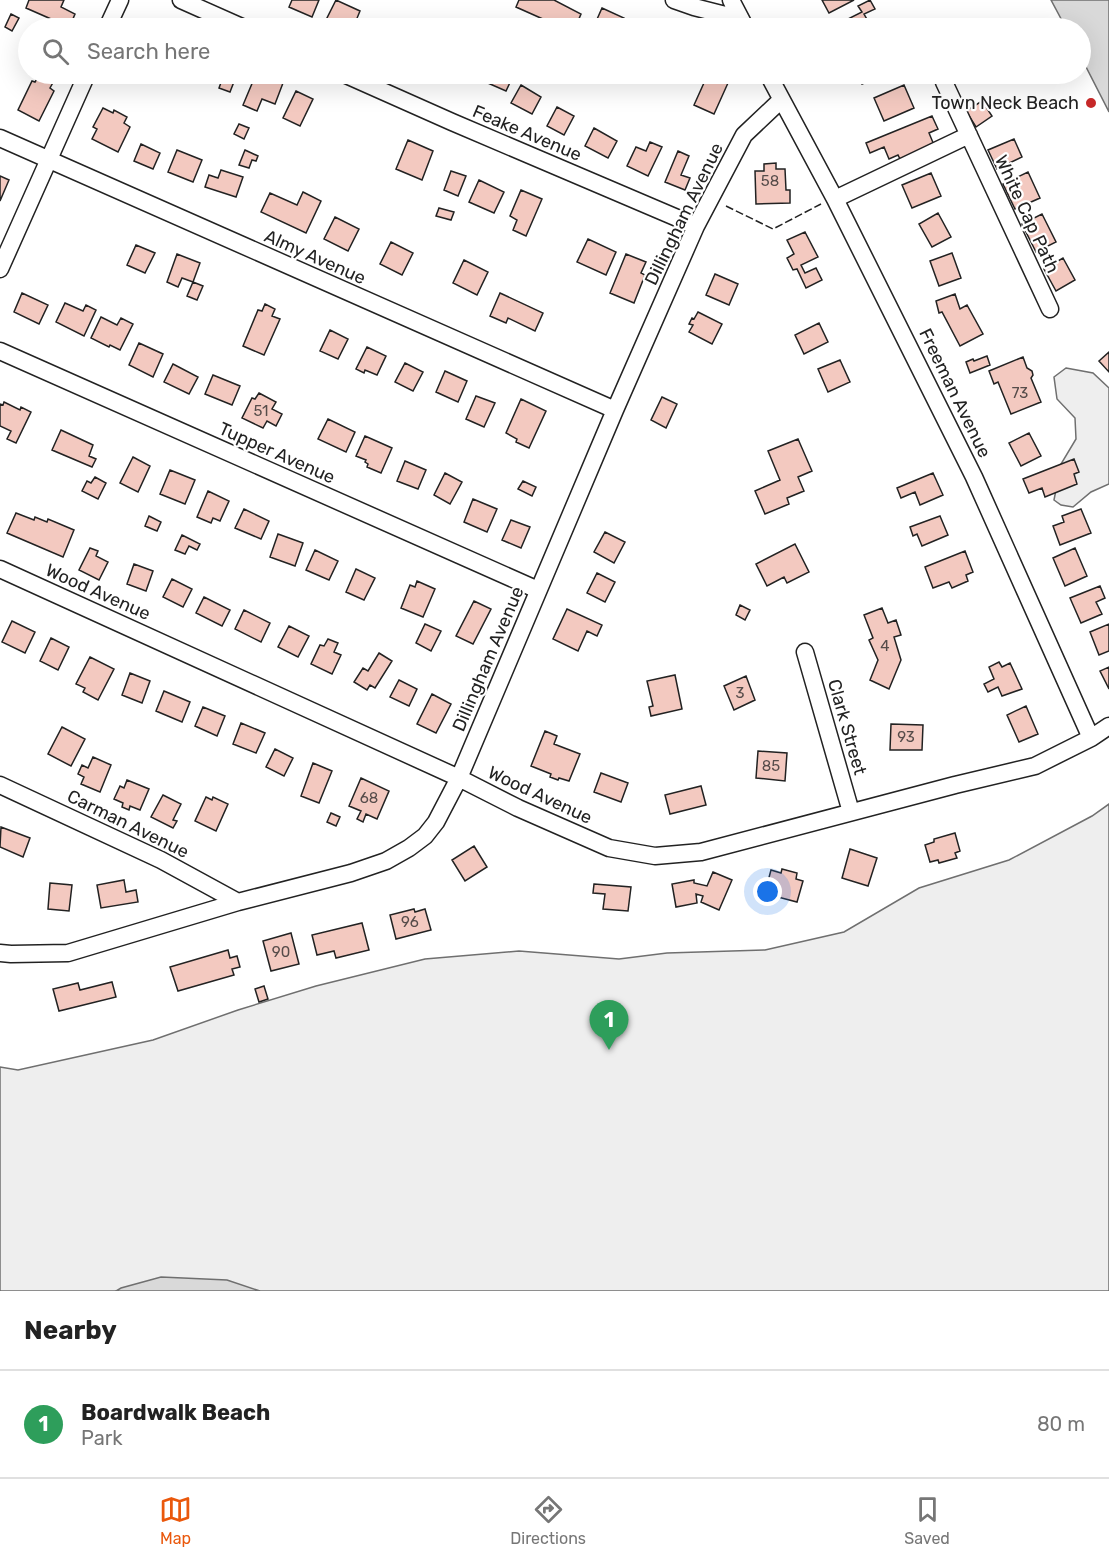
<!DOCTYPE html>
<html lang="en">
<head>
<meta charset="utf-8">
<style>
	:root { --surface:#fff; --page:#f2f2f2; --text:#222; --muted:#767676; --line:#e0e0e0; --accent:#ea580c }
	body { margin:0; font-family:Rubik,sans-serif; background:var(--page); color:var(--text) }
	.you { position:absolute; left:768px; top:892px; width:21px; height:21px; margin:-15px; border:4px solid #fff; border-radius:50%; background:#1a73e8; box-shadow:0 0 0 9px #1a73e833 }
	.badge { display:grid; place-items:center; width:39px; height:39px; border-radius:50%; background:var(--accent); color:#fff; font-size:20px; font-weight:700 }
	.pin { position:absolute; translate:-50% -50px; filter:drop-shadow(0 2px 3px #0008) }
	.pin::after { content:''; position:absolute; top:32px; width:21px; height:18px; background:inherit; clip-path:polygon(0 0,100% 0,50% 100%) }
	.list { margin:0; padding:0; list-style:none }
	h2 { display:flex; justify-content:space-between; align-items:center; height:78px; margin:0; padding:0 24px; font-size:26px }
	h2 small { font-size:20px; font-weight:400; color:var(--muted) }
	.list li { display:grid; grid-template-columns:39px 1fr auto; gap:18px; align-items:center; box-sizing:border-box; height:108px; padding:0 24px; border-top:2px solid var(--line) }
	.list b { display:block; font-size:22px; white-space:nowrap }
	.list p { margin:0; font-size:20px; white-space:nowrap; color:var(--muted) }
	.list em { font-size:20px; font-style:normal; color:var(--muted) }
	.icon { flex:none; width:33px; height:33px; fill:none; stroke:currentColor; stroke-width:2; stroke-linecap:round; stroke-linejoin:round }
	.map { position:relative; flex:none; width:1109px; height:1291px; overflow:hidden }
	.search { position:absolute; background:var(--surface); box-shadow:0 6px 24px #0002; left:18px; right:18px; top:18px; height:66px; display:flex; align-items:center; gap:15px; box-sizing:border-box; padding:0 21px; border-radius:33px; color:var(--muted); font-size:22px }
	.sheet { height:186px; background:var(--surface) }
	nav { display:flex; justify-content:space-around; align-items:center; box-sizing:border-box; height:84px; border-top:2px solid var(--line); background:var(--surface); font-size:16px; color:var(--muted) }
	nav a { display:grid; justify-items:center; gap:3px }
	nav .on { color:var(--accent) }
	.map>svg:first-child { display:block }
</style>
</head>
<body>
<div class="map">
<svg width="1109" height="1291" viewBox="0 0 1109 1291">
	<rect width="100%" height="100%" fill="#fff"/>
	<path fill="#eee" stroke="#6f6f6f" stroke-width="1.5" d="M 1066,368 L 1093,373 L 1109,388 L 1109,484 L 1091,492 L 1073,507 L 1061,505 L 1054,500 L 1061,464 L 1076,439 L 1075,418 L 1057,399 L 1054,377 Z
		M 1109,804 L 1109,1291 L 0,1291 L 0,1067 L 18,1070 L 153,1040 L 238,1010 L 316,986 L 425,959 L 519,951 L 619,959 L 667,953 L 765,950 L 844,932 L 919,888 L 1009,860 L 1092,816 Z"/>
	<path fill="#d9d9d9" stroke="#6f6f6f" stroke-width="1.5" d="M 1051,0 L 1109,0 L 1109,112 L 1081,57 L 1080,28 L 1066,28 Z
		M 161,1277 L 227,1280 L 260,1291 L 116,1291 L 121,1288 Z"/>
	<path fill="#f3c9c0" stroke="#222" stroke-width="1.5" d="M 29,0 L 64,0 L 61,7 L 75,14 L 69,28 L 70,28 L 47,28 L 51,19 L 26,8 Z
		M 292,0 L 319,0 L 312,17 L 289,7 Z
		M 336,0 L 360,11 L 353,28 L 344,28 L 326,20 Z
		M 519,0 L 554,0 L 581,14 L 575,28 L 563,28 L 516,7 Z
		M 822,0 L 854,0 L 829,13 Z
		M 870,0 L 875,9 L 864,14 L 872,28 L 838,28 L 836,25 L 862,12 L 858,6 Z
		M 602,8 L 624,18 L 619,28 L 600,28 L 594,26 Z
		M 11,14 L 19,18 L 12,31 L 5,27 Z
		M 40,74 L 55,79 L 50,88 L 54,91 L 39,121 L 18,110 L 32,81 L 35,82 Z
		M 214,74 L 237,74 L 230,92 L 219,88 L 223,77 Z
		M 256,74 L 260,74 L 283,83 L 275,104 L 262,99 L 257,111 L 243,105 Z
		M 443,74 L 469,74 L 465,83 Z
		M 483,74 L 514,74 L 506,91 L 481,80 Z
		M 708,74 L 728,83 L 714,114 L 694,105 Z
		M 857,74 L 887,74 L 862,84 Z
		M 521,85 L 541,97 L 532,114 L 511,103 Z
		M 904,85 L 914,108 L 884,121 L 874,98 Z
		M 296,91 L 313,99 L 300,126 L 283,118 Z
		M 982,101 L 992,116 L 976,127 L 966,111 Z
		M 557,107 L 574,116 L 564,135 L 547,126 Z
		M 103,108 L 113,113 L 114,110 L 127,117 L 124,123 L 130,127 L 118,152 L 92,139 L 97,129 L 93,127 Z
		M 932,116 L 938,129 L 929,133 L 934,145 L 900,159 L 898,155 L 889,159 L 884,147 L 870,153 L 866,143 Z
		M 239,124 L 249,128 L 244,139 L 234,134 Z
		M 594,128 L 617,141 L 608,158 L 585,146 Z
		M 1014,139 L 1022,157 L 997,169 L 988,150 Z
		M 408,140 L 433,151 L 422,180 L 396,169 Z
		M 650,142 L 662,147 L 648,176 L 627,166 L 636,147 L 646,151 Z
		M 141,144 L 160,153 L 153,169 L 134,161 Z
		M 177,150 L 202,160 L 193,182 L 168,172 Z
		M 245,150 L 258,156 L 256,161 L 252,160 L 249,168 L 239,165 Z
		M 678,151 L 689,156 L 681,175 L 690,178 L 685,190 L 665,182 Z
		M 776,163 L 776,169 L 785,169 L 786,190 L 790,190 L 790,203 L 756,204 L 755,171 L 764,171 L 764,164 Z
		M 221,170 L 243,177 L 236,197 L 205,187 L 209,175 L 218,178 Z
		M 451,171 L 466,176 L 458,196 L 444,190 Z
		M 1028,172 L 1040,198 L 1015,209 L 1003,184 Z
		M 931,173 L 941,196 L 912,208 L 902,185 Z
		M 0,176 L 9,180 L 0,201 Z
		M 479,180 L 504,192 L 494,213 L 469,202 Z
		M 521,190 L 542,199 L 526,236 L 513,230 L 517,220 L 510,216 Z
		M 303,192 L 321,201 L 306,233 L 261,212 L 270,193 L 297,205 Z
		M 439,208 L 454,212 L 451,220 L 436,216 Z
		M 938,213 L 951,237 L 932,247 L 919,224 Z
		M 1042,214 L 1056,242 L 1036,252 L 1022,224 Z
		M 335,217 L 359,229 L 348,251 L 324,239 Z
		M 805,232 L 818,257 L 801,265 L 805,273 L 816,268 L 822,280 L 806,288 L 797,269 L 793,270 L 787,258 L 794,254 L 787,240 Z
		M 588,239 L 616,252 L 606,275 L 577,262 Z
		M 391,242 L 413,253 L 402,275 L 380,264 Z
		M 136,245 L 155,253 L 145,273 L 127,265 Z
		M 952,253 L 961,278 L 939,286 L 930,261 Z
		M 177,254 L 200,263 L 193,282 L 182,278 L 178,287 L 167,282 Z
		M 626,254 L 646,262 L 641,273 L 645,275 L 634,303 L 610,293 Z
		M 1063,258 L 1075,280 L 1056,291 L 1044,269 Z
		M 464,260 L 488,272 L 477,295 L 453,283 Z
		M 715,274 L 738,284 L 729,305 L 706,295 Z
		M 193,282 L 203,286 L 197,300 L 187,296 Z
		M 22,293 L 48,305 L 39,324 L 14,312 Z
		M 500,293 L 543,313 L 535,331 L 508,318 L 506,323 L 490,316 Z
		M 955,294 L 960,309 L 967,305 L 983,334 L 960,346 L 942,312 L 939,313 L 936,301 Z
		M 65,303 L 83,311 L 86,305 L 96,310 L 84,336 L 56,322 Z
		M 265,304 L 275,309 L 272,316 L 280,319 L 264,355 L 243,346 L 258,310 L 262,311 Z
		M 698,312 L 722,324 L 712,344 L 689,332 L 693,325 L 689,324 L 692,318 L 694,319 Z
		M 101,317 L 117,325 L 121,318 L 133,324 L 120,350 L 110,345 L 109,347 L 91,338 Z
		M 819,323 L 828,342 L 804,354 L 795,335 Z
		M 330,330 L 348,339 L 338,359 L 320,351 Z
		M 139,343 L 163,354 L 153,377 L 129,365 Z
		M 367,347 L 386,356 L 377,375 L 365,370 L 364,373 L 356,369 Z
		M 1109,352 L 1109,372 L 1099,361 Z
		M 987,356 L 990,365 L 970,373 L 966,362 L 973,359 L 974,361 Z
		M 1023,357 L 1027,368 L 1032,371 L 1033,375 L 1031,378 L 1041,402 L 1011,414 L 998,382 L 994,384 L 989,371 Z
		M 840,360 L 850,382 L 828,392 L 818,369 Z
		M 405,363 L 423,372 L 413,391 L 395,382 Z
		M 173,364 L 198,377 L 189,394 L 164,382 Z
		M 445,371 L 467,381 L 458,402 L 436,392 Z
		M 213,375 L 240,386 L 232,405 L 205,394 Z
		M 259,393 L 276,402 L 272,409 L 282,414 L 276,426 L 267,421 L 263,428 L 242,418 L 252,398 L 255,399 Z
		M 476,396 L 495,403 L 484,427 L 466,419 Z
		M 662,397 L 677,404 L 666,428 L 651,420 Z
		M 521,399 L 546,411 L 529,448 L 516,442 L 517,439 L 506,433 Z
		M 4,402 L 20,410 L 21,407 L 31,412 L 16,443 L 7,439 L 11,431 L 0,426 L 0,404 L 3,405 Z
		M 328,419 L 355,432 L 346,452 L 318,439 Z
		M 61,430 L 93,445 L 89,456 L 96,459 L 92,467 L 52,450 Z
		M 1029,433 L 1041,456 L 1021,466 L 1009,443 Z
		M 365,436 L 392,448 L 381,473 L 367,467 L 368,464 L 365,462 L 366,460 L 356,456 Z
		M 798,439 L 812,471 L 798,477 L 804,491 L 787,498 L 789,504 L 765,514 L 755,491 L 780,480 L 768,451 Z
		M 133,457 L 150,466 L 138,492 L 120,483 Z
		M 1074,459 L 1079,472 L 1074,474 L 1077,484 L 1045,497 L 1042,488 L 1029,493 L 1023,479 Z
		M 405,461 L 426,470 L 418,489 L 397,481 Z
		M 170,470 L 195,480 L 185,504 L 160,494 Z
		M 445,473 L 462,482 L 450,504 L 434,495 Z
		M 933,473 L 943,495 L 920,505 L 915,492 L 901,498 L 897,488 Z
		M 95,477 L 106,483 L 98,499 L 82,491 L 87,481 L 91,483 Z
		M 523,481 L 536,487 L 532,496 L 518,489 Z
		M 208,491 L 229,501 L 220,521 L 213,518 L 211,523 L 197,517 Z
		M 473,499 L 497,509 L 487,532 L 464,522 Z
		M 244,509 L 269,521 L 261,539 L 235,528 Z
		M 1081,509 L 1091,533 L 1060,545 L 1053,526 L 1064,522 L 1062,516 Z
		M 16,513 L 34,520 L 35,517 L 47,522 L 48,519 L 74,530 L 63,557 L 7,533 Z
		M 149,516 L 161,522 L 157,531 L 145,526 Z
		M 940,516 L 948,535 L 922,546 L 917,534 L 913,536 L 910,527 Z
		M 511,520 L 530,527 L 521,548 L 502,540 Z
		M 605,532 L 625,542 L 614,563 L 594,552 Z
		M 278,534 L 303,543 L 295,566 L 270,557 Z
		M 182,535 L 200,544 L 197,550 L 189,546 L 185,554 L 175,550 Z
		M 795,544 L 809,572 L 787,583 L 784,577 L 767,586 L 756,564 Z
		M 90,548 L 98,551 L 96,556 L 108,562 L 99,580 L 79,570 Z
		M 1075,548 L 1087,576 L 1065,586 L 1053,558 Z
		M 315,550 L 338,561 L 329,580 L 306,570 Z
		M 965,551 L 973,572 L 966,575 L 968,581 L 952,588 L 949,582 L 933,588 L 925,567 Z
		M 134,564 L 153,571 L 146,591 L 127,584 Z
		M 356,569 L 375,578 L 364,600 L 346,592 Z
		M 597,573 L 615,582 L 605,602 L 587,593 Z
		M 172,579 L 192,589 L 183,607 L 163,597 Z
		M 417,581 L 435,589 L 423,617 L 401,608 L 410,585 L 415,587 Z
		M 1100,586 L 1105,598 L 1096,602 L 1102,614 L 1081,623 L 1070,598 Z
		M 204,597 L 230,610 L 222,626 L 196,613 Z
		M 474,601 L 491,609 L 473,644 L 456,636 Z
		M 740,605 L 750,610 L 745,620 L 736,615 Z
		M 882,608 L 888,623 L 896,620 L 901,635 L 894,637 L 901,660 L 889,689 L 870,680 L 878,660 L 869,640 L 873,638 L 864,615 Z
		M 567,609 L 602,625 L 597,636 L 587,631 L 578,651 L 553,639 Z
		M 244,610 L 270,623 L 261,642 L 235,629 Z
		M 12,621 L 35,632 L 25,653 L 2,642 Z
		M 425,624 L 441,631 L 431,651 L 416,643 Z
		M 1109,624 L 1109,651 L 1099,655 L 1090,632 Z
		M 289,626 L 309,636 L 298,657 L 278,647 Z
		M 51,638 L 69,647 L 58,670 L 40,661 Z
		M 328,639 L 338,643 L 334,652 L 341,655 L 332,674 L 311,664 L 320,645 L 324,646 Z
		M 379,653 L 392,661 L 375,688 L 370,685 L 367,690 L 354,682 L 363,668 L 368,671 Z
		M 90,657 L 114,669 L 98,700 L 83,692 L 85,688 L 76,684 Z
		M 999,662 L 1002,667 L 1010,663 L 1022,689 L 1002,696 L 998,687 L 988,692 L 984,684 L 994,679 L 989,667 Z
		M 1109,667 L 1109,689 L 1100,671 Z
		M 130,673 L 150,681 L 142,703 L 122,695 Z
		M 675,675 L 682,709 L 651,716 L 649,707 L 653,706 L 647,681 Z
		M 746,676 L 755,700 L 734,710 L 724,686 Z
		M 399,680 L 417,689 L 409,706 L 390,697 Z
		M 164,691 L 190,702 L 182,722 L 156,711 Z
		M 432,694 L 451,704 L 436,733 L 417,724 Z
		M 1026,706 L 1038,734 L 1019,742 L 1007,715 Z
		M 203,707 L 225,716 L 217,736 L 195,726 Z
		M 241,723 L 265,733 L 256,753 L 233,744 Z
		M 891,724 L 923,725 L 922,750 L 890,750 Z
		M 62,727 L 85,739 L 71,766 L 48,754 Z
		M 545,731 L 557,736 L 554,744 L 580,754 L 569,781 L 559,778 L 558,780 L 550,777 L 551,774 L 531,766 Z
		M 275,749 L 293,758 L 284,776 L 266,767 Z
		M 758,751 L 787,753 L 785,781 L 756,778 Z
		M 93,757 L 111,765 L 100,792 L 81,784 L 84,777 L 78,774 L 82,765 L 88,768 Z
		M 313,763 L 332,771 L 319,803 L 301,796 Z
		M 601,773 L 628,783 L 621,802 L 594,792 Z
		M 361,778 L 389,791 L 377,819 L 366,814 L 363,822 L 357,819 L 361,811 L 349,806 Z
		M 127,780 L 149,789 L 140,810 L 130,806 L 129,810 L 122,807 L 123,803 L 114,799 L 120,786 L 124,788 Z
		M 701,786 L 706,805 L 670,814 L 665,795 Z
		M 163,795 L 181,804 L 173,820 L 177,821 L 173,828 L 151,817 Z
		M 206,797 L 212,800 L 213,797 L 228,804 L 216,831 L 195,821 Z
		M 331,813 L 340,817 L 336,826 L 327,822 Z
		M 1,827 L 30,838 L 23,857 L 0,847 Z
		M 955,833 L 960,851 L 955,853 L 957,858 L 939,863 L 938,860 L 930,862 L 925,845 L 934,842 L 934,839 Z
		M 474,846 L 487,867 L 465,881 L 452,860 Z
		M 850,849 L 877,858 L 868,886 L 842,878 Z
		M 782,869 L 797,873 L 796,879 L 803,881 L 797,902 L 774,896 L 776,888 L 767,885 L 771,870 L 781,873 Z
		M 713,872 L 732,880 L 719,910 L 701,902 L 703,896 L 696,894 L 697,903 L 676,907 L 672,884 L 694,880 L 694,883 L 707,886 Z
		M 124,880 L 126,892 L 136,890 L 138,902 L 101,908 L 97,885 Z
		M 50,883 L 72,885 L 69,911 L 48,909 Z
		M 594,884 L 631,887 L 628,911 L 603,909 L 605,894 L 593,893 Z
		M 414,909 L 415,912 L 425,909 L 431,930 L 396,939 L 390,915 Z
		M 362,923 L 369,950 L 336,958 L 334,951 L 317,955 L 312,935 Z
		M 291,933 L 299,964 L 271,971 L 263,941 Z
		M 228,950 L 230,958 L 237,956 L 240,967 L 232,969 L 234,975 L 178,991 L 170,967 Z
		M 112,982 L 116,997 L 59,1011 L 53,989 L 78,983 L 80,990 Z
		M 264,986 L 268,999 L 259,1002 L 255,989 Z"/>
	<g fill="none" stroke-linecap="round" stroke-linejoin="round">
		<defs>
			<path id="street" d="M 181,0 L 244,28
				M 674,0 L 694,7 L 741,19
				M 731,0 L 744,25
				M 107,28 L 120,0
				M 344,74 L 452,122 L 696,226
				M 768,74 L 835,199 L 974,477 L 1091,738
				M 944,82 L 1050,309
				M 0,138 L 615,410
				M 835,199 L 969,135
				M 0,269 L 87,74
				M 0,351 L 538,590
				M 0,569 L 459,778 L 518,808 L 609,848 L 655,856 L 701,852 L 955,785 L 1035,766 L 1091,738 L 1109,726
				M 805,652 L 851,812
				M 0,785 L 161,860 L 238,902
				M 0,953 L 11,954 L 68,953 L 238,902 L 351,873 L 386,861 L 409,848 L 425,836 L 436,822 L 459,778 L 615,410 L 696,226 L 744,135 L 781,100"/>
		</defs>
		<use href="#street" stroke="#222" stroke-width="19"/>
		<use href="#street" stroke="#fff" stroke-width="16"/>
		<path stroke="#222" stroke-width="1.5" stroke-dasharray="8 3" stroke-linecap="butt" d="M 726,206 L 773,229 L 821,204"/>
	</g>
	<circle fill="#c62828" stroke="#fff" stroke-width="2" cx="1091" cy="103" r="6"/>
	<g text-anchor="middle" stroke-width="4.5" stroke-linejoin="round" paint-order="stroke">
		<g font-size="15" fill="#564c4a">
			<text x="770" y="186">58</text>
			<text x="1020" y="398">73</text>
			<text x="261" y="416">51</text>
			<text x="885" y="651">4</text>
			<text x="740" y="698">3</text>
			<text x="906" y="742">93</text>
			<text x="771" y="771">85</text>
			<text x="369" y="803">68</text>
			<text x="410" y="927">96</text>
			<text x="281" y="957">90</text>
		</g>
		<g font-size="18" fill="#222" stroke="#fff" text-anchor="end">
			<text x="1079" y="109">Town Neck Beach</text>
		</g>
		<g font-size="18" fill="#222" stroke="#fff">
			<text transform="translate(527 133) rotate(23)" y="6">Feake Avenue</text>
			<text transform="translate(684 214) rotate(-64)" y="6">Dillingham Avenue</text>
			<text transform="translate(1027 214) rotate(65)" y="6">White Cap Path</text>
			<text transform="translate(315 257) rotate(24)" y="6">Almy Avenue</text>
			<text transform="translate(955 393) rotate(64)" y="6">Freeman Avenue</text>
			<text transform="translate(277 453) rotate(24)" y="6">Tupper Avenue</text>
			<text transform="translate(98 592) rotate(24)" y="6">Wood Avenue</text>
			<text transform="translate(488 659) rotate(-67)" y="6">Dillingham Avenue</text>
			<text transform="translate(847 727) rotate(74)" y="6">Clark Street</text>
			<text transform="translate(540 795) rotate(25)" y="6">Wood Avenue</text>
			<text transform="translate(128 824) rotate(26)" y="6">Carman Avenue</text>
		</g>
	</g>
</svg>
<div class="you"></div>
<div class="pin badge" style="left:609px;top:1050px;background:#2e9e5b">1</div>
<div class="search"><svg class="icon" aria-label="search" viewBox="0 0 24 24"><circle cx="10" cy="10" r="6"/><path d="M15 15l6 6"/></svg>Search here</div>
</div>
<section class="sheet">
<h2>Nearby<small></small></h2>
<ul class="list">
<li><span class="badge" style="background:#2e9e5b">1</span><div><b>Boardwalk Beach</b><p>Park</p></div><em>80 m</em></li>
</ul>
</section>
<nav>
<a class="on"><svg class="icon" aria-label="map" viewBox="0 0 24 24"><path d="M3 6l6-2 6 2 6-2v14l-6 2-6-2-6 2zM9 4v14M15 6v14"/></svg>Map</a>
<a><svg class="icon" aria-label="directions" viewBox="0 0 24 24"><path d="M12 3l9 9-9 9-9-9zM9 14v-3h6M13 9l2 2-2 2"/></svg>Directions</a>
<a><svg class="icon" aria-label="saved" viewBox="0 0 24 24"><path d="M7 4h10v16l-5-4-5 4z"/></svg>Saved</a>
</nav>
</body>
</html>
